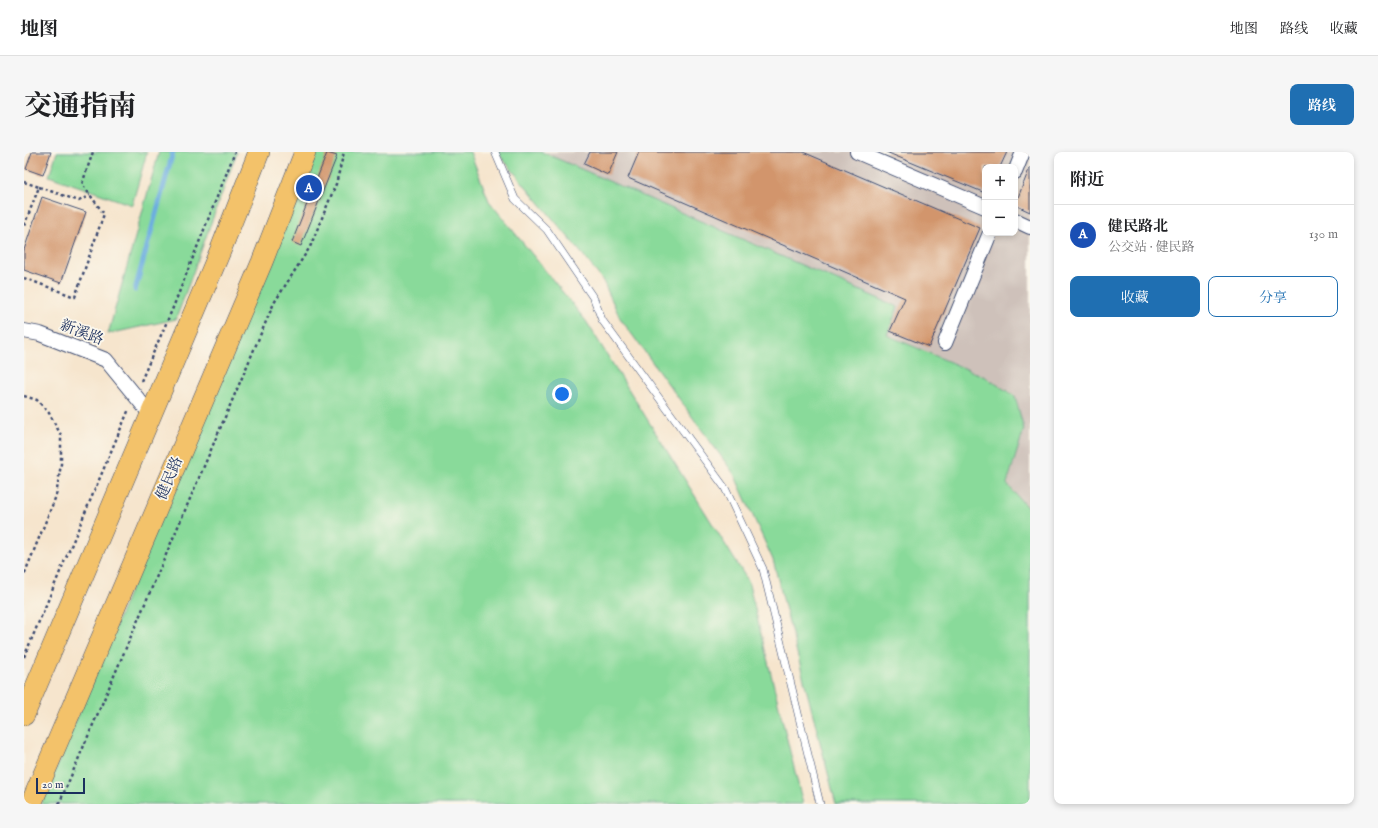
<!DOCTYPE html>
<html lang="zh">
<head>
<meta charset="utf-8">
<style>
	:root { --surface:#fff; --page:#f6f6f6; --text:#202124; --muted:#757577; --line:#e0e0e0; --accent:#1f6fb2 }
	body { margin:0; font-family:"IM FELL English","Noto Serif SC",serif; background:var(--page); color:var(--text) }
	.controls { position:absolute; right:12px; top:12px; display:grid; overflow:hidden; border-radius:8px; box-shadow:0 2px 6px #0003 }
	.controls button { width:36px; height:36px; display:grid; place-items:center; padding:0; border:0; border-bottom:1px solid var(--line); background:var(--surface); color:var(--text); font:20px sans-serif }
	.scale { position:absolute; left:12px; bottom:10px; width:49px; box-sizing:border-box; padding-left:4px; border:2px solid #1b2f5e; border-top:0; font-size:11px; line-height:14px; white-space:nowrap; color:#1b2f5e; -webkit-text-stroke:3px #fbf7ec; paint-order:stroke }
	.you { position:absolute; left:538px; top:242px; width:14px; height:14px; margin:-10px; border:3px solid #fff; border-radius:50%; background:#1a73e8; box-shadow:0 0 0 6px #1a73e833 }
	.badge { display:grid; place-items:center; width:26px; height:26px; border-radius:50%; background:var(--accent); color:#fff; font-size:13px; font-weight:700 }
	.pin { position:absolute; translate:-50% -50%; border:2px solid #fff; box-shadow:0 1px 4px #0006 }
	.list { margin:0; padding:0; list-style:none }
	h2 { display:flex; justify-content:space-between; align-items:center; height:52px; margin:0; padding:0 16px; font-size:17px }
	h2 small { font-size:13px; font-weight:400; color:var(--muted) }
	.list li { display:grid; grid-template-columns:26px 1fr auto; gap:12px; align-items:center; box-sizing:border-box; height:60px; padding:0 16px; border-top:1px solid var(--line) }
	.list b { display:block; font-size:15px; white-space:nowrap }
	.list p { margin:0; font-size:13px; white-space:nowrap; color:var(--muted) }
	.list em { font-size:13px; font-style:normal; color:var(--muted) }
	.actions { display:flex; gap:8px; padding:12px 16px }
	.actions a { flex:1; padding:9px 0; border:1px solid var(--accent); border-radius:8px; text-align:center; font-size:14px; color:var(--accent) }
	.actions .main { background:var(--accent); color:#fff }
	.map { position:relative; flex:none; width:1006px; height:652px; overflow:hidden; border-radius:8px }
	header { display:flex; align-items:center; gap:24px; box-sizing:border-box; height:56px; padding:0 20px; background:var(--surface); border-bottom:1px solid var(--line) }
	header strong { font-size:19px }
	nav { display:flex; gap:22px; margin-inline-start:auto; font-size:14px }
	.intro { display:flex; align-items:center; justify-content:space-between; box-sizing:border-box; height:96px; padding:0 24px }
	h1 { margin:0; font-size:28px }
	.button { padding:10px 18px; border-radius:8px; background:var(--accent); color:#fff; font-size:14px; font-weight:700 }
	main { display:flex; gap:24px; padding:0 24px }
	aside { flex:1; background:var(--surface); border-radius:8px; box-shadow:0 2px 6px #0003 }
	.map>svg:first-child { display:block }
</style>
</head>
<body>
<header>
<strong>地图</strong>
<nav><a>地图</a><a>路线</a><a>收藏</a></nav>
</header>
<div class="intro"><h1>交通指南</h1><a class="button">路线</a></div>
<main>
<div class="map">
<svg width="1006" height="652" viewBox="0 0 1006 652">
	<rect width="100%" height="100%" fill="#fbf7ec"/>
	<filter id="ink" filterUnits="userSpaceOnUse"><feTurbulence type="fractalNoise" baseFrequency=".025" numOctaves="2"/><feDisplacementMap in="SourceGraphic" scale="8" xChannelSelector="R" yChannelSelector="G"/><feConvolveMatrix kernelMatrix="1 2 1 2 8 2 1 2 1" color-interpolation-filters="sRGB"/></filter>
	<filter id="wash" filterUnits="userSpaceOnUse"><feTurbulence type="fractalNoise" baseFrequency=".012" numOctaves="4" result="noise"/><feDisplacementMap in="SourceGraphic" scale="16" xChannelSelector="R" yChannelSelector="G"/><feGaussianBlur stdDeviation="0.9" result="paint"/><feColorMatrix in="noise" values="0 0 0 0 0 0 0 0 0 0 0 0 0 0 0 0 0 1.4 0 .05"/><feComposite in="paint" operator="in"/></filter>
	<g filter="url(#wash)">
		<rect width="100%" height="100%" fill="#f6e5cd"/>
		<path fill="#cec1ba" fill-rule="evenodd" d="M 518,0 L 1006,0 L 1006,359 L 984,332 L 1000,277 L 991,243 L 962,225 L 863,182 L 874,155 ZM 961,15 L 991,15 L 991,81 L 961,81 Z"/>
		<path fill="#89da9a" stroke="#52847c" d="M 33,0 L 123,0 L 108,53 L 25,24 Z
			M 135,0 L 213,0 L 152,167 L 84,182 Z
			M 289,0 L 446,0 L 465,49 L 562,169 L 724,429 L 779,652 L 17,652 Z
			M 473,0 L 518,0 L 874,155 L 863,183 L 961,225 L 991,244 L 1000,277 L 983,332 L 1006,359 L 1006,652 L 812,652 L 749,408 L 710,322 L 596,166 L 579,129 L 560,104 Z"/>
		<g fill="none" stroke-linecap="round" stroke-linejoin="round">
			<path stroke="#6cade0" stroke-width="5" d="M 111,138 L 149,0"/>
		</g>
		<g id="blocks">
			<path fill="#d2956c" d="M 8,0 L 27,0 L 19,23 L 2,17 Z
				M 566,0 L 594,0 L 584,23 L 560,12 Z
				M 615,0 L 779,0 L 956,76 L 905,195 L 866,179 L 881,146 L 604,26 Z
				M 862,0 L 983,0 L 976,15 L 961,15 L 961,41 Z
				M 303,1 L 313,4 L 277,94 L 268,90 Z
				M 1006,15 L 1006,60 L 991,53 Z
				M 18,45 L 62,60 L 37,131 L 0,118 L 0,98 Z"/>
		</g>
	</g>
	<g filter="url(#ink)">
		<use href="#blocks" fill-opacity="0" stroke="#3c4a6f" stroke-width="1"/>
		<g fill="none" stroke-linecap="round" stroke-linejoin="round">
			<defs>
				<path id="service" d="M 471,0 L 491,47 L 523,78 L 570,147 L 578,168 L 701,336 L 739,417 L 796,652"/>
				<path id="minor" d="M 833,0 L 961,55
					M 991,20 L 999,0
					M 991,68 L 1006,75
					M 0,179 L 16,182 L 82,208 L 127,263
					M 921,191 L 966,81"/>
				<path id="primary" d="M 0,563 L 197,97 L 235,0
					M 7,652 L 238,110 L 281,0"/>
			</defs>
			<use href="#service" stroke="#3c4a6f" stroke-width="8"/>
			<use href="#minor" stroke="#3c4a6f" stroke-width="16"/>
			<use href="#primary" stroke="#3c4a6f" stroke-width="22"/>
			<path stroke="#3c4a6f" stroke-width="2.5" stroke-dasharray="3 3" stroke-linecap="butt" d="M 0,30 L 15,35 L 0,74
				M 15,35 L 55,49 L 66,43
				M 0,126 L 51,145 L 80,62 L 58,32 L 69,0
				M 117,229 L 148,158 L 211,0
				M 0,244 L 13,248 L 25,261 L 37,283 L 37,312 L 32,344 L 0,423
				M 0,505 L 105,257
				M 35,652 L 250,151 L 286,95 L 312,32 L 320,0"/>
			<use href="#service" stroke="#fff" stroke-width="7"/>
			<use href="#minor" stroke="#fff" stroke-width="14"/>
			<use href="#primary" stroke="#f3c26a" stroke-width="21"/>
		</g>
	</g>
	<g text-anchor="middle" stroke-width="3.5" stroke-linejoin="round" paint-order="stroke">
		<g font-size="15" fill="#1b2f5e" stroke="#fbf7ec">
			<text transform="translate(58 180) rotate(21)" y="5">新溪路</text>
			<text transform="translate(145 326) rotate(-67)" y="5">健民路</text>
		</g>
	</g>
</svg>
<div class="controls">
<button>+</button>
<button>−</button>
</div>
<div class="scale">20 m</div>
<div class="you"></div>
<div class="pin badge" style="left:285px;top:36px;background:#1a4fb4">A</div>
</div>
<aside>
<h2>附近<small></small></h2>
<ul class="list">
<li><span class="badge" style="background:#1a4fb4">A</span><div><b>健民路北</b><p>公交站 · 健民路</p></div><em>130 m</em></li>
</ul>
<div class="actions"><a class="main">收藏</a><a>分享</a></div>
</aside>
</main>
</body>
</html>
